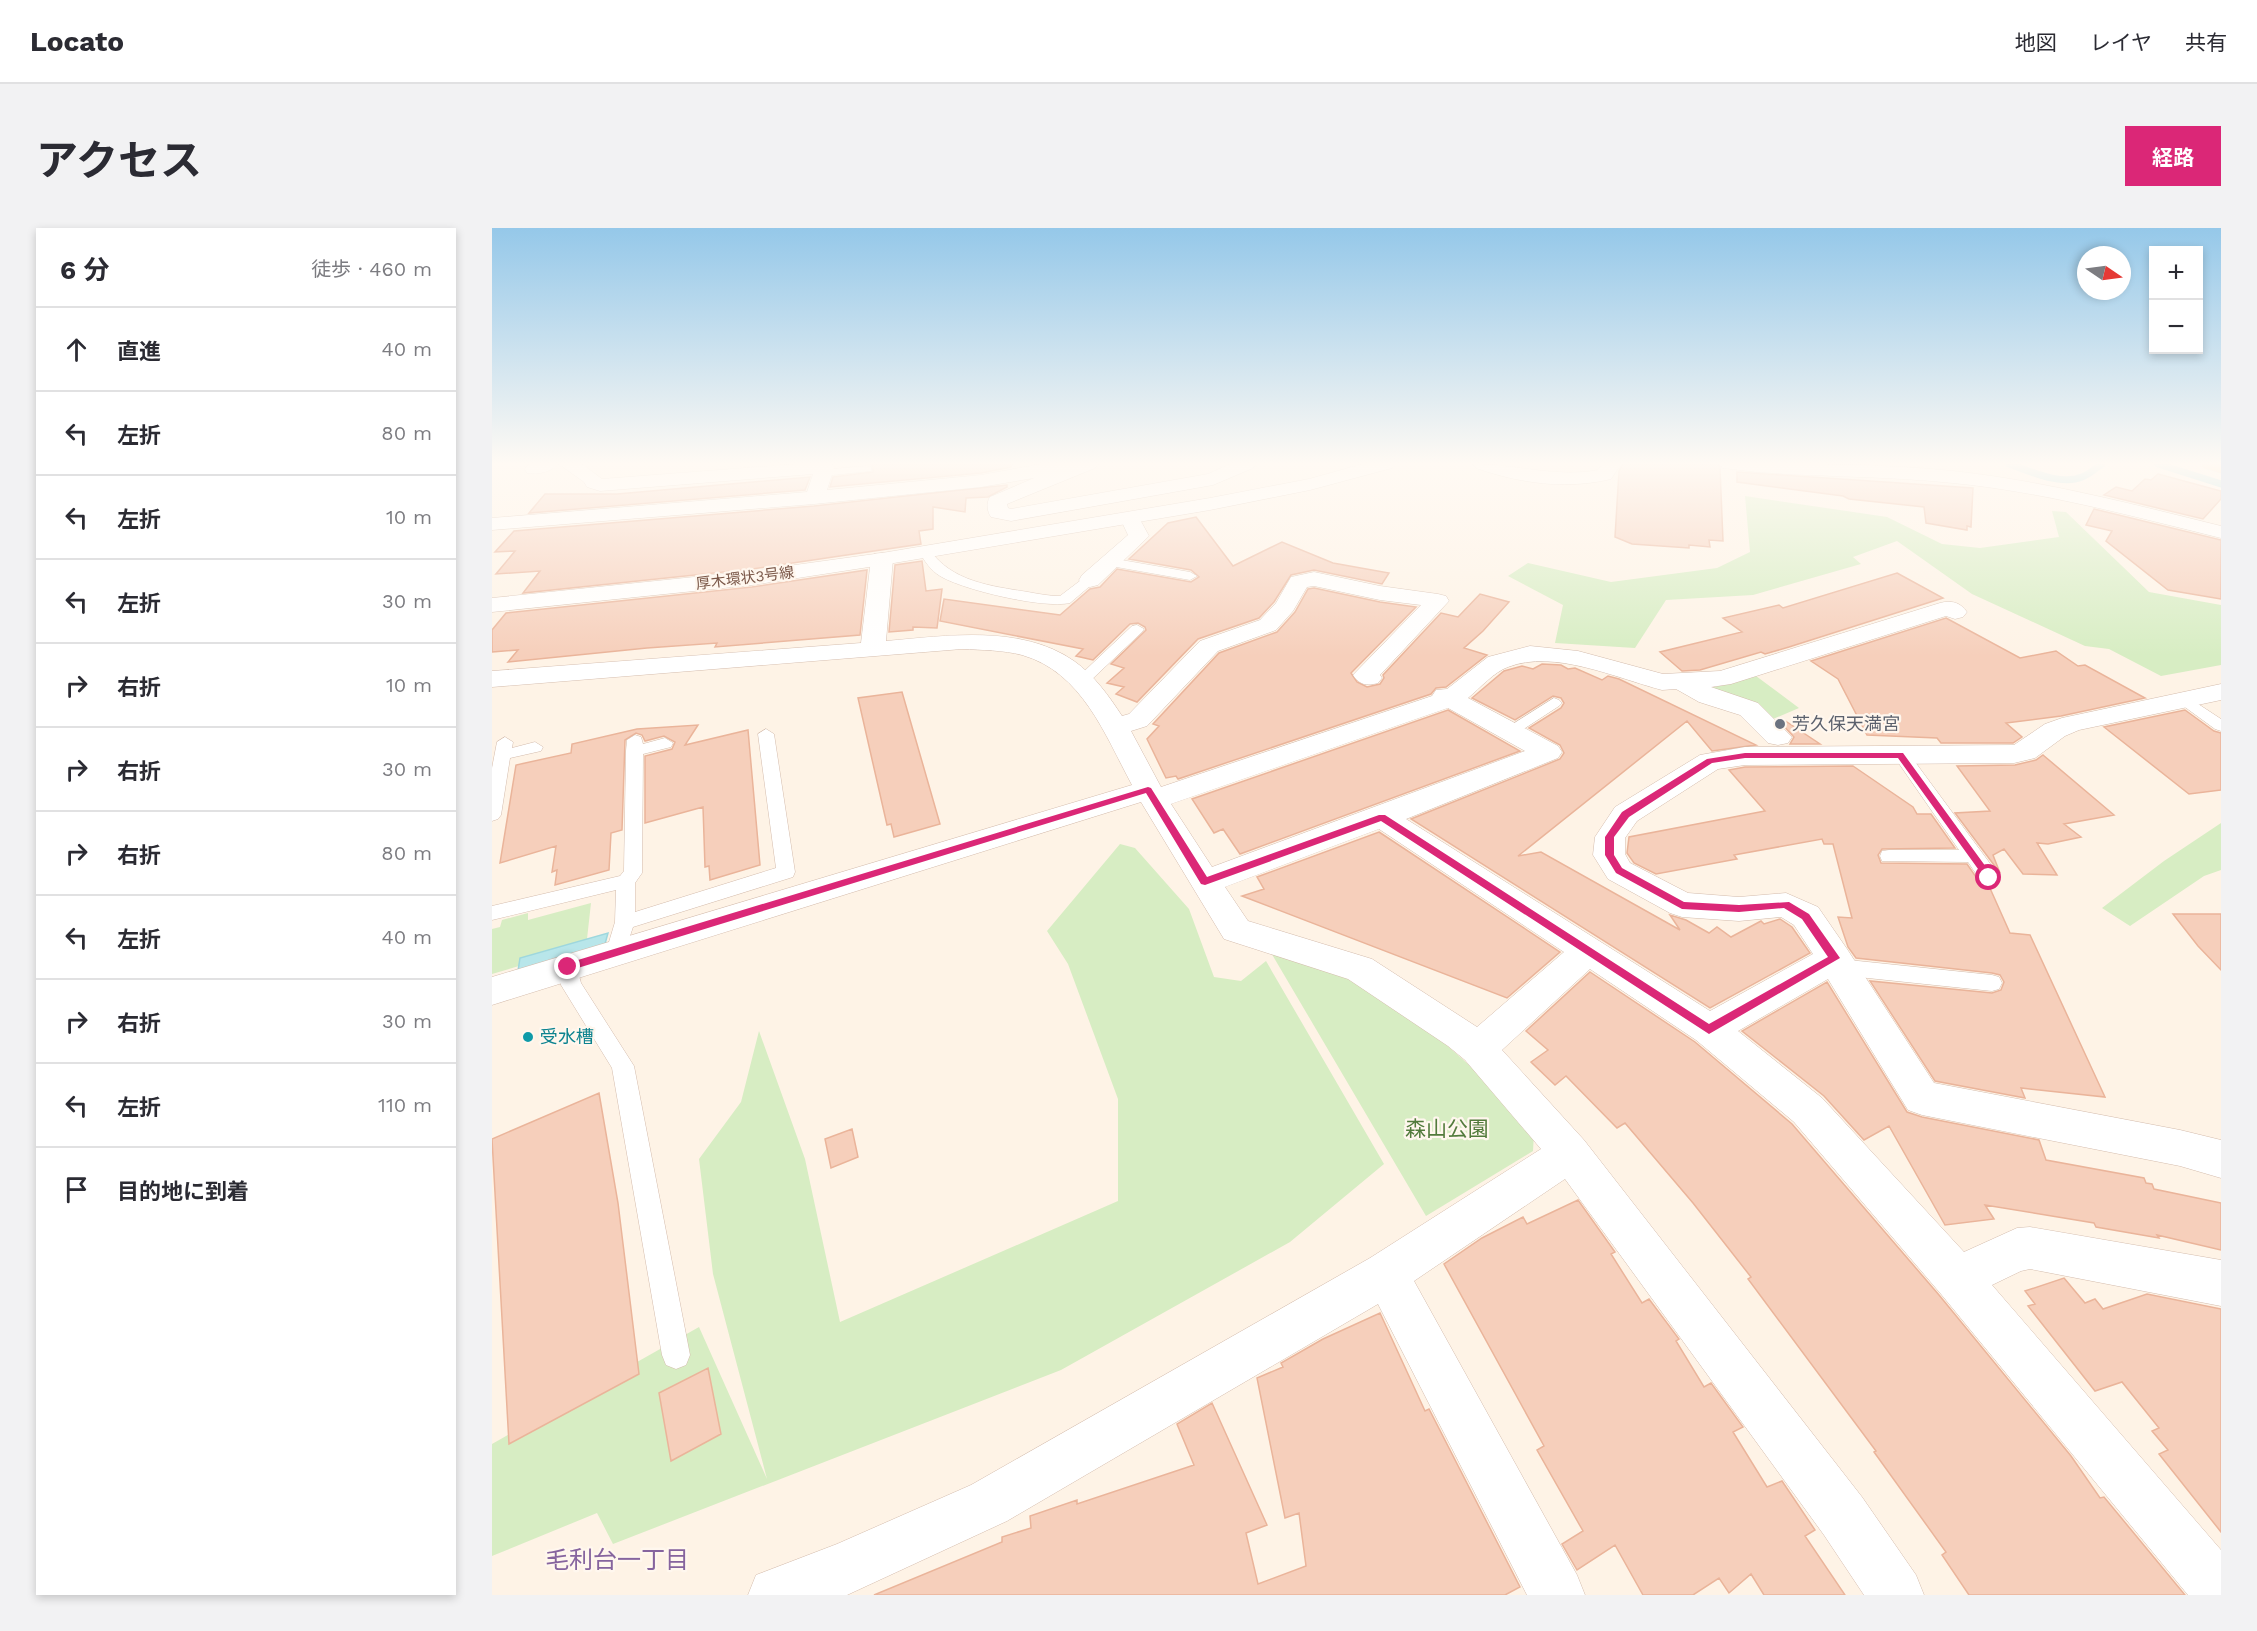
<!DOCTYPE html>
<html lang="ja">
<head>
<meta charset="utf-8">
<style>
	:root { --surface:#fff; --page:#f2f2f3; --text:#2b2b33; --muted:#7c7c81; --line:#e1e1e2; --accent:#db2777 }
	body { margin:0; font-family:"Work Sans","Noto Sans JP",sans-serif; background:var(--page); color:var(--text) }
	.controls { position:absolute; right:18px; top:18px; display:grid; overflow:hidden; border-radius:0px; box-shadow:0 3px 9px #0003 }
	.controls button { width:54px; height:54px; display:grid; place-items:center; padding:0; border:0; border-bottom:2px solid var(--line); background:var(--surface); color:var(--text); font:30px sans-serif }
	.compass { position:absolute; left:1585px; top:18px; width:54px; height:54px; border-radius:50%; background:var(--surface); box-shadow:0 3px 9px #0003; rotate:103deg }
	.stop { position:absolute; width:18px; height:18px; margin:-14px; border:4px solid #db2777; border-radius:50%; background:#fff }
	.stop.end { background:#db2777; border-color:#fff; box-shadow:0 2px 6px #0008 }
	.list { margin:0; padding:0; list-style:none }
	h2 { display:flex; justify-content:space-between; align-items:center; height:78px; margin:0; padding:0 24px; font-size:26px }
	h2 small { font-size:20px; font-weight:400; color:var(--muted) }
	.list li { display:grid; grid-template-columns:39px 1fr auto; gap:18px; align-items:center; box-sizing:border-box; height:84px; padding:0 24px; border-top:2px solid var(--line) }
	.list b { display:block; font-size:22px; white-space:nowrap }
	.list em { font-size:20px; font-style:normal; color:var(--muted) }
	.icon { flex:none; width:33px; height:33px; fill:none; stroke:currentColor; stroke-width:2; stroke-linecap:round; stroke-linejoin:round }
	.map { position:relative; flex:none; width:1729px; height:1367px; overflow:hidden; border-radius:0px }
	header { display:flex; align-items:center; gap:36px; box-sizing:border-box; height:84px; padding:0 30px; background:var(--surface); border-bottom:2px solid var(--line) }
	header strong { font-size:28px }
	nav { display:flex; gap:33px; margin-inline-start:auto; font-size:21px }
	.intro { display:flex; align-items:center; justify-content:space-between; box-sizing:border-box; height:144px; padding:0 36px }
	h1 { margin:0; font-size:42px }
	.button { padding:15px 27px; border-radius:0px; background:var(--accent); color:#fff; font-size:21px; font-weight:700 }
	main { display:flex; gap:36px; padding:0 36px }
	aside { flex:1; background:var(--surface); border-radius:0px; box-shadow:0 3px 9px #0003 }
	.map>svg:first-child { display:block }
</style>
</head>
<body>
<header>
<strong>Locato</strong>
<nav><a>地図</a><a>レイヤ</a><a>共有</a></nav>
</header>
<div class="intro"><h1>アクセス</h1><a class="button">経路</a></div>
<main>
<aside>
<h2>6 分<small>徒歩 · 460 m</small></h2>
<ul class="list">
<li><svg class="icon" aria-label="ahead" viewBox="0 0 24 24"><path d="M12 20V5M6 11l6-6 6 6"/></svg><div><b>直進</b></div><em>40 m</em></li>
<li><svg class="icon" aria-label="left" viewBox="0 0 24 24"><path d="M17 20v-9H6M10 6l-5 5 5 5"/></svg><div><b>左折</b></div><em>80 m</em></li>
<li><svg class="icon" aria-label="left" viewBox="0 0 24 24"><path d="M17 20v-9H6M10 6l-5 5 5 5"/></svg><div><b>左折</b></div><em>10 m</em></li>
<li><svg class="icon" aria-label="left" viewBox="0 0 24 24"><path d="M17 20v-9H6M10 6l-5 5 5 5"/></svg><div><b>左折</b></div><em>30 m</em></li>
<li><svg class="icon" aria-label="right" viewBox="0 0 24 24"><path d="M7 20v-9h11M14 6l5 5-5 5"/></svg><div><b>右折</b></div><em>10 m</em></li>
<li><svg class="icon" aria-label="right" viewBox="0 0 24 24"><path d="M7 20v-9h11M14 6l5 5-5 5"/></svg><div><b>右折</b></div><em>30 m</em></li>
<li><svg class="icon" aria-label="right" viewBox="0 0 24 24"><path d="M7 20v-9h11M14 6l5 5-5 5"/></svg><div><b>右折</b></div><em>80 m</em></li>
<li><svg class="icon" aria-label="left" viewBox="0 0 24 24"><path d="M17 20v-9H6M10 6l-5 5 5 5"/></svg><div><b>左折</b></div><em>40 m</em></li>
<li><svg class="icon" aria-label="right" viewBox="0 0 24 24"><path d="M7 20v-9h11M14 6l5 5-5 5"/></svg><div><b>右折</b></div><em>30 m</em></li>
<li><svg class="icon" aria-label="left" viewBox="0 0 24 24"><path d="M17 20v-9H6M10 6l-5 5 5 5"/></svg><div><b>左折</b></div><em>110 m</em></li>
<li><svg class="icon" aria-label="arrive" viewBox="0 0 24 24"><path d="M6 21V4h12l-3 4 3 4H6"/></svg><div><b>目的地に到着</b></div></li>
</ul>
</aside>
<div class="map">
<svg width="1729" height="1367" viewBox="0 0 1729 1367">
	<rect width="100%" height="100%" fill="#fef3e6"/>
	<path fill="#d7edc3" d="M 1253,268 L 1395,289 L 1450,316 L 1488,320 L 1567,309 L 1560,283 L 1574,284 L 1657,364 L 1729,377 L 1729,437 L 1669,448 L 1617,421 L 1593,418 L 1480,366 L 1405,313 L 1361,329 L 1369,336 L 1261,367 L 1174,372 L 1143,420 L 1063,415 L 1071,377 L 1016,348 L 1036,335 L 1119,354 L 1225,340 L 1258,324 Z
		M 1264,448 L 1307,480 L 1281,491 L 1219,460 Z
		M 1729,595 L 1729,642 L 1712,648 L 1638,698 L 1610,680 L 1672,633 Z
		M 628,616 L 643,620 L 697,681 L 722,749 L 749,753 L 774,733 L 892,936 L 798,1014 L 569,1142 L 121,1316 L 105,1285 L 0,1328 L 0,1216 L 207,1099 L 275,1251 L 221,1046 L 207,931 L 249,874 L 267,803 L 313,931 L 348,1094 L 626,973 L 626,871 L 576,736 L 555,703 Z
		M 99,675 L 95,711 L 29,730 L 27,738 L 0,746 L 0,701 L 8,699 L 10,692 L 36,685 L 36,692 Z
		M 778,723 L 867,751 L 949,812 L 1012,868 L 1042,905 L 1041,923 L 934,988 Z"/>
	<path fill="#b8e6ea" stroke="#9ed7dd" stroke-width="1.5" d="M 116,705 L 113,716 L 26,743 L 28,730 Z"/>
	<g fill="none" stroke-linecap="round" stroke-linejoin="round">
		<path stroke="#9ed7dd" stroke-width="7" d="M 1517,236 C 1538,243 1568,258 1590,249 C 1598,246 1604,240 1610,236
			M 1666,236 L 1729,256"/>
	</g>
	<path fill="#f6cfbb" stroke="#eab49a" stroke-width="1.5" d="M 378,236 L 520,236 L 519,239 L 489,245 L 338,259 L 341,249 L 381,244 L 381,239 Z
		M 1131,236 L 1226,236 L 1228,240 L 1231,313 L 1217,312 L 1218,319 L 1197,317 L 1197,320 L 1140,316 L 1123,309 L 1127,243 Z
		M 1245,244 L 1481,260 L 1479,299 L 1475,298 L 1475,302 L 1434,295 L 1432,279 L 1357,271 L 1351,268 L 1245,254 Z
		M 1666,246 L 1729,263 L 1729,271 L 1711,291 L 1612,267 L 1624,259 L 1640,263 L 1653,251 L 1659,252 Z
		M 318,249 L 313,262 L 37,285 L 53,266 L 125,266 Z
		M 515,257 L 515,259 L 496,269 L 474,270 L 473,284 L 441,279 L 441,301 L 427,303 L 429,316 L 260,341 L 31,365 L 48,343 L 4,346 L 23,323 L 3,324 L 22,303 L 322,278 Z
		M 1602,281 L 1729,312 L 1729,371 L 1676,362 L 1614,313 L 1620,303 L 1594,297 Z
		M 704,289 L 741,338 L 790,314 L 841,335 L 897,345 L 890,356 L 822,342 L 799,347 L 782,374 L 767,390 L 706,411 L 645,474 L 624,466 L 632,459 L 615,455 L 632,440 L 619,436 L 654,402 L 653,399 L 646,395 L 638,396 L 601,432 L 584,428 L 591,421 L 448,393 L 452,371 L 568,387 L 598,361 L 608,359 L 625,341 L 699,354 L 707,349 L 699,342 L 637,331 L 676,295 Z
		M 430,333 L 434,363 L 450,361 L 445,400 L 421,399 L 421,402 L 397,404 L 403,337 Z
		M 375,342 L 368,407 L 223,419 L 225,415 L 155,420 L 16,434 L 26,422 L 0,424 L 0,402 L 14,385 L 260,359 Z
		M 1405,345 L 1451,370 L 1297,419 L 1273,426 L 1269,424 L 1208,442 L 1190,443 L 1168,424 L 1250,404 L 1231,390 L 1287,377 L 1291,380 Z
		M 822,360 L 888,374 L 924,379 L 859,445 L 865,454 L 875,459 L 888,456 L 892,450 L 891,447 L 949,385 L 966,389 L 988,366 L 1017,374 L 991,403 L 972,420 L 995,427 L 954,459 L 944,460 L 939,466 L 686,551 L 684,548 L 674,550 L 655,511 L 667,498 L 661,496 L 727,425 L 785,404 L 803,384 L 816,361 Z
		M 1454,390 L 1528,430 L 1564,423 L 1586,438 L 1593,437 L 1653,470 L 1569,488 L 1514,495 L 1530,509 L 1521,515 L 1449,515 L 1445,510 L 1375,507 L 1346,451 L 1319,433 Z
		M 1050,436 L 1069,437 L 1076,441 L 1083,440 L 1110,452 L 1116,448 L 1127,451 L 1264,517 L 1220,523 L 1195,493 L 1026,628 L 1049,624 L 1188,702 L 1178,687 L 1194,692 L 1217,705 L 1225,699 L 1239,709 L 1269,693 L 1272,696 L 1288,691 L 1300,699 L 1318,725 L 1218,780 L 919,591 L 1068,531 L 1072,525 L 1068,517 L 1037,500 L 1069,480 L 1072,475 L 1069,470 L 1061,468 L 1023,492 L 980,470 L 1012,443 L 1030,438 L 1041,441 Z
		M 410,464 L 448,596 L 402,609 L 399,596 L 395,597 L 366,470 Z
		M 956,482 L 1028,523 L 748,626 L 731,601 L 722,605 L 700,571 Z
		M 1693,482 L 1722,503 L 1729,505 L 1729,562 L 1697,566 L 1612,499 Z
		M 1292,492 L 1328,516 L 1298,516 L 1302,509 L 1287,493 Z
		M 206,497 L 193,517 L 256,502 L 268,637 L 218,652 L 217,638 L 213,639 L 211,579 L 153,595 L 153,528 L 180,521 L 183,514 L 172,508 L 153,513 L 150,507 L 144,505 L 133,512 L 130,602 L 119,605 L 117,642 L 63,657 L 65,642 L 60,644 L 64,618 L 8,635 L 24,537 L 79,525 L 80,516 L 145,501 Z
		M 1551,527 L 1622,587 L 1572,596 L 1589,609 L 1556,616 L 1545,615 L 1565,647 L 1531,646 L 1512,621 L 1501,627 L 1508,645 L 1463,585 L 1498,583 L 1465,538 L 1523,537 L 1544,532 Z
		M 1361,538 L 1421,579 L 1425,586 L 1439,586 L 1463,620 L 1390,621 L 1386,627 L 1389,635 L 1475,636 L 1486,652 L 1497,658 L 1518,705 L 1538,707 L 1613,869 L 1529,860 L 1533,870 L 1443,853 L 1378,753 L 1500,765 L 1509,762 L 1512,754 L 1508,747 L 1500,745 L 1364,730 L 1356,719 L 1346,689 L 1360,690 L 1341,616 L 1332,616 L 1330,611 L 1242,627 L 1245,631 L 1164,646 L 1142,635 L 1135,625 L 1137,609 L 1273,583 L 1237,542 L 1253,539 Z
		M 887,604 L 1068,724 L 1015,770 L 750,668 L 772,661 L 765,649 Z
		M 1681,686 L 1729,686 L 1729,742 L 1706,718 Z
		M 1098,744 L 1203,814 L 1300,896 L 1447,1067 L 1579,1228 L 1608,1270 L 1612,1269 L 1693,1367 L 1477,1367 L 1450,1327 L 1454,1324 L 1382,1224 L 1384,1223 L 1256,1051 L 1259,1049 L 1201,975 L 1133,895 L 1125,900 L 1074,848 L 1063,857 L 1039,834 L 1056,822 L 1034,803 Z
		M 1335,754 L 1415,884 L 1430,889 L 1547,912 L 1554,932 L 1652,950 L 1654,955 L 1660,956 L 1662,961 L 1729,975 L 1729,1022 L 1665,1007 L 1667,1010 L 1604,999 L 1602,995 L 1493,977 L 1502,991 L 1453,997 L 1397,898 L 1372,912 L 1332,868 L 1250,803 Z
		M 107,865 L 126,975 L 147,1146 L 17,1216 L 0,911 Z
		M 360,901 L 366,929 L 339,940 L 333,911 Z
		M 1086,972 L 1123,1024 L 1119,1026 L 1150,1075 L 1157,1071 L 1187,1111 L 1184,1113 L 1212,1159 L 1219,1155 L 1251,1199 L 1241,1204 L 1275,1259 L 1290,1253 L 1323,1302 L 1313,1308 L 1353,1367 L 1272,1367 L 1259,1346 L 1237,1365 L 1227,1350 L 1201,1367 L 1151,1367 L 1123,1317 L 1085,1342 L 1070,1316 L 1091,1303 L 1045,1222 L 1052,1218 L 952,1036 L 990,1010 L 1031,989 L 1035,996 Z
		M 1572,1050 L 1593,1075 L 1603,1071 L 1611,1081 L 1655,1066 L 1729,1081 L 1729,1304 L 1667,1226 L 1676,1222 L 1660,1203 L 1667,1200 L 1630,1154 L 1603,1163 L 1536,1078 L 1543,1076 L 1533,1063 Z
		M 888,1085 L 933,1183 L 937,1181 L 1028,1359 L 1013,1367 L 382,1367 L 510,1314 L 510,1309 L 539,1300 L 538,1288 L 585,1272 L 585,1276 L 702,1237 L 685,1196 L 720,1175 L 775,1297 L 754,1305 L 766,1356 L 814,1338 L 807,1285 L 793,1290 L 765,1150 L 791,1139 L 789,1135 L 831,1111 Z
		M 216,1140 L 229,1206 L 179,1233 L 167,1165 Z"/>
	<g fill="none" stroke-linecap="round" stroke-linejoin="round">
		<defs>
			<path id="service" d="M 375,238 L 379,239 L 379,243 L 331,248 L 325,245 L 331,242 Z
				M 433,320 L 437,321 C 460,354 499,358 536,364 C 547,366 557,368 568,368 L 593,349 L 598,348 L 605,352 L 578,375 C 552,381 471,362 448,348 C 438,342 433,333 427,324 Z
				M 618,330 L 698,344 L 705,348 L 698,352 L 613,337 L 612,334 Z
				M 645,397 L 652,401 L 650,404 L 595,456 L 585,456 L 582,453 L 585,450 L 640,398 Z
				M 1691,466 L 1729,491 L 1729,503 L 1723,501 L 1686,474 L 1683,471 L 1686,468 Z
				M 1062,470 L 1067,472 L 1070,475 L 1067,478 L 1024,506 L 1012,506 L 1010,503 Z
				M 274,501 L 282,506 L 303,644 L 301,649 L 141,699 L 131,729 L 124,732 L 117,729 L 114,724 L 123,694 L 124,662 L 0,692 L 0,678 L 128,648 L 132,643 L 134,523 L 135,512 L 143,507 L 149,509 L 151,516 L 173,510 L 181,515 L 179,519 L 151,526 L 150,645 L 143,655 L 143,684 L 284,640 L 266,506 Z
				M 13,509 L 21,514 L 20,520 L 43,514 L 51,519 L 49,523 L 18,530 L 9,587 L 6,591 L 0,593 L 0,540 L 5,514 Z
				M 1409,522 L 1415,523 L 1505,645 L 1507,650 L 1505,655 C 1490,659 1484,645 1476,634 L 1390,633 L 1388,628 L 1390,623 L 1397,622 L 1467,622 L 1401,527 Z
				M 76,731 L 83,733 L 89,755 L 142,838 L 198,1127 L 194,1137 L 184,1141 L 174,1137 L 170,1127 L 120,840 L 69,757 L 66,739 L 69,733 Z
				M 1347,731 L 1500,747 L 1507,749 L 1510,755 L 1507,761 L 1500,763 L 1347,747 L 1340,745 L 1337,739 L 1340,733 Z"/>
			<path id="minor" d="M 66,236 C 60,244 45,247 35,245 L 33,241 L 37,236 Z
				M 67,236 L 90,236 L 110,251 L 306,236 L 340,236 L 342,240 L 335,262 L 489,247 L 549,236 L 606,236 L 603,240 L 515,276 L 516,280 L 519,281 L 716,246 L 738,236 L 764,236 L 761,240 L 721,257 L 519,293 L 499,289 C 495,283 494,275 498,269 L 542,250 L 489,259 L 322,276 L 0,302 L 0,290 L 315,264 L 321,246 L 108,263 L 95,259 L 92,254 Z
				M 981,236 C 1023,236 1064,250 1106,242 L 1110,236 L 1129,236 L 1119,251 C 1074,262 1026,255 984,240 Z
				M 1228,236 C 1306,236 1384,235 1461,243 C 1552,253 1640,276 1729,298 L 1729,310 C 1640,288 1552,264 1461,255 C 1396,248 1330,249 1265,244 L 1231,240 Z
				M 638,284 L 645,286 L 657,308 L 606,357 L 598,359 L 590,357 L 587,352 L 590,347 L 636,307 L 628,290 L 631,286 Z
				M 390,325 L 398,326 L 401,331 L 394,413 C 454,408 529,396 582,433 C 602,447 617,468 630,488 L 637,486 L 708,413 L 768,392 L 784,375 L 799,349 L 822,344 L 888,358 L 946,366 L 954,368 L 957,373 L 888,447 L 890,450 L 886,455 C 874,458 868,457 861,447 L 929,377 L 888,372 L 822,358 L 815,359 L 801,383 L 784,402 L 726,423 L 655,498 L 639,503 L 669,559 L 940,468 L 944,462 L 955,461 L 996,429 L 1038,418 L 1086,423 L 1171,446 L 1228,443 L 1448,375 C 1459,372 1468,374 1475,384 L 1471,389 L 1463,391 L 1454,388 L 1239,456 L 1219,459 L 1266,475 L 1300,509 L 1296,515 L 1286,517 L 1276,515 L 1248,487 L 1207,474 L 1184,461 L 1170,462 C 1124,450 1062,421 1016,439 C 1002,444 988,460 976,470 L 1066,518 L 1070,524 L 1066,530 L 914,591 L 1218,783 L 1321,726 L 1302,697 L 1289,689 L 1247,693 L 1190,689 L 1178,685 L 1116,651 L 1101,627 L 1103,609 L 1123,579 L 1208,527 L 1253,519 L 1522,517 L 1553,496 L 1570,490 L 1729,456 L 1729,472 L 1587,502 L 1573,508 L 1543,530 L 1522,535 L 1253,537 L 1226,541 L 1145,593 L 1133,610 L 1133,626 L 1138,635 L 1196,665 L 1247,669 L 1294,665 L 1326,679 L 1355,721 L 1442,855 L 1688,902 L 1729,912 L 1729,950 L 1688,938 L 1430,887 L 1416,882 L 1336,751 L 1246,803 L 1330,870 L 1472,1024 L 1525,1000 L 1538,999 L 1729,1032 L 1729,1078 L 1538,1041 L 1529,1043 L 1500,1057 L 1729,1322 L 1729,1367 L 1696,1367 L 1449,1066 L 1302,894 L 1204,812 L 1098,741 L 1010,822 L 1092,912 L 1370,1269 L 1424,1347 L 1432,1367 L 1372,1367 L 1332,1307 L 1073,951 L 922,1053 L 1085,1347 L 1093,1367 L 1035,1367 L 886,1076 L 515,1293 L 355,1367 L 256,1367 L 264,1347 L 345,1316 L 479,1257 L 878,1030 L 1049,921 L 973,832 L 956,818 L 856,751 L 732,711 L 649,574 L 0,777 L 0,749 L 640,557 C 613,507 590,444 530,427 C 511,422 490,422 470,421 L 0,459 L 0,443 L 369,415 L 379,331 L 382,326 ZM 956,480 L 1033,523 L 720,639 L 679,576 ZM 887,601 L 1072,724 L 985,799 L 880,731 L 756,693 L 733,659 Z"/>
			<path id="tertiary" d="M 871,236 L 903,236 L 900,240 L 818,262 L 718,282 L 390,337 L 260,357 L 0,384 L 0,370 L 260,343 L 390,325 L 718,270 L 817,251 Z"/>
			<path id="primary" d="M 1709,236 L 1729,236 L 1729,245 L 1712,240 Z"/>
		</defs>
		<use href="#service" stroke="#d4bcad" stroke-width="1"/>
		<use href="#minor" stroke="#d4bcad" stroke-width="1"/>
		<use href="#tertiary" stroke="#d4bcad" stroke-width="1"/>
		<use href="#primary" stroke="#dcd3cf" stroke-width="1"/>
		<use href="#service" fill="#fff" fill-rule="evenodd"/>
		<use href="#minor" fill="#fff" fill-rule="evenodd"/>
		<use href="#tertiary" fill="#fff" fill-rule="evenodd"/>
		<use href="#primary" fill="#ffd49c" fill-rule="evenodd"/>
	</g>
	<linearGradient id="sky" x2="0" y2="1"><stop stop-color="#95c8e9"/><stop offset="0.55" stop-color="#fffaf4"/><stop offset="1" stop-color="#fffaf4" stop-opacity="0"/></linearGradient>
	<rect width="1729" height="428" fill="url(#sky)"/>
	<path fill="#db2777" d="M 1253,525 L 1411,525 L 1502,650 L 1501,652 L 1494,652 L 1406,530 L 1253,530 L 1220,535 L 1137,589 L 1122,609 L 1122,627 L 1130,640 L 1192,674 L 1247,677 L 1297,674 L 1317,686 L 1348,730 L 1217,806 L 889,593 L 713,657 L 709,656 L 654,565 L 76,743 L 71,739 L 76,735 L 656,559 L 659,560 L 715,649 L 887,587 L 893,587 L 1217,796 L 1336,729 L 1310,691 L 1292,680 L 1247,684 L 1190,681 L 1124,645 L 1113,627 L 1113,609 L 1130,584 L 1215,531 Z"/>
	<circle fill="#6b7280" stroke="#fff7ee" stroke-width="2" cx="1288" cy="496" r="6"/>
	<circle fill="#0f9aa8" stroke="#fff7ee" stroke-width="2" cx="36" cy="809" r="6"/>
	<g text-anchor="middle" stroke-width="4.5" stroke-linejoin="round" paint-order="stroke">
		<g font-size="15" fill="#7a5748" stroke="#fff7ee">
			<text transform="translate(253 350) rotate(-7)" y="5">厚木環状3号線</text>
		</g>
		<g font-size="18" fill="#5b616d" stroke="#fff7ee" text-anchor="start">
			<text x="1300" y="502">芳久保天満宮</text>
		</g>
		<g font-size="18" fill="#0d838f" stroke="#fff7ee" text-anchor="start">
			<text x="48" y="815">受水槽</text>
		</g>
		<g font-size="21" fill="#527b3c" stroke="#fff7ee">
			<text x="955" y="908">森山公園</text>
		</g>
		<g font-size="24" fill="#86649e" stroke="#fff7ee">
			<text x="125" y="1340">毛利台一丁目</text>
		</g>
	</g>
</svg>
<div class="controls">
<button>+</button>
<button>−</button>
</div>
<svg class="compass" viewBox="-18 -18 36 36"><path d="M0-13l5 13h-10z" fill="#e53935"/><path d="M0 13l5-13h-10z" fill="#7c7c81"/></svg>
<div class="stop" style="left:1497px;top:650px"></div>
<div class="stop end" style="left:76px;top:739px"></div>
</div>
</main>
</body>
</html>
